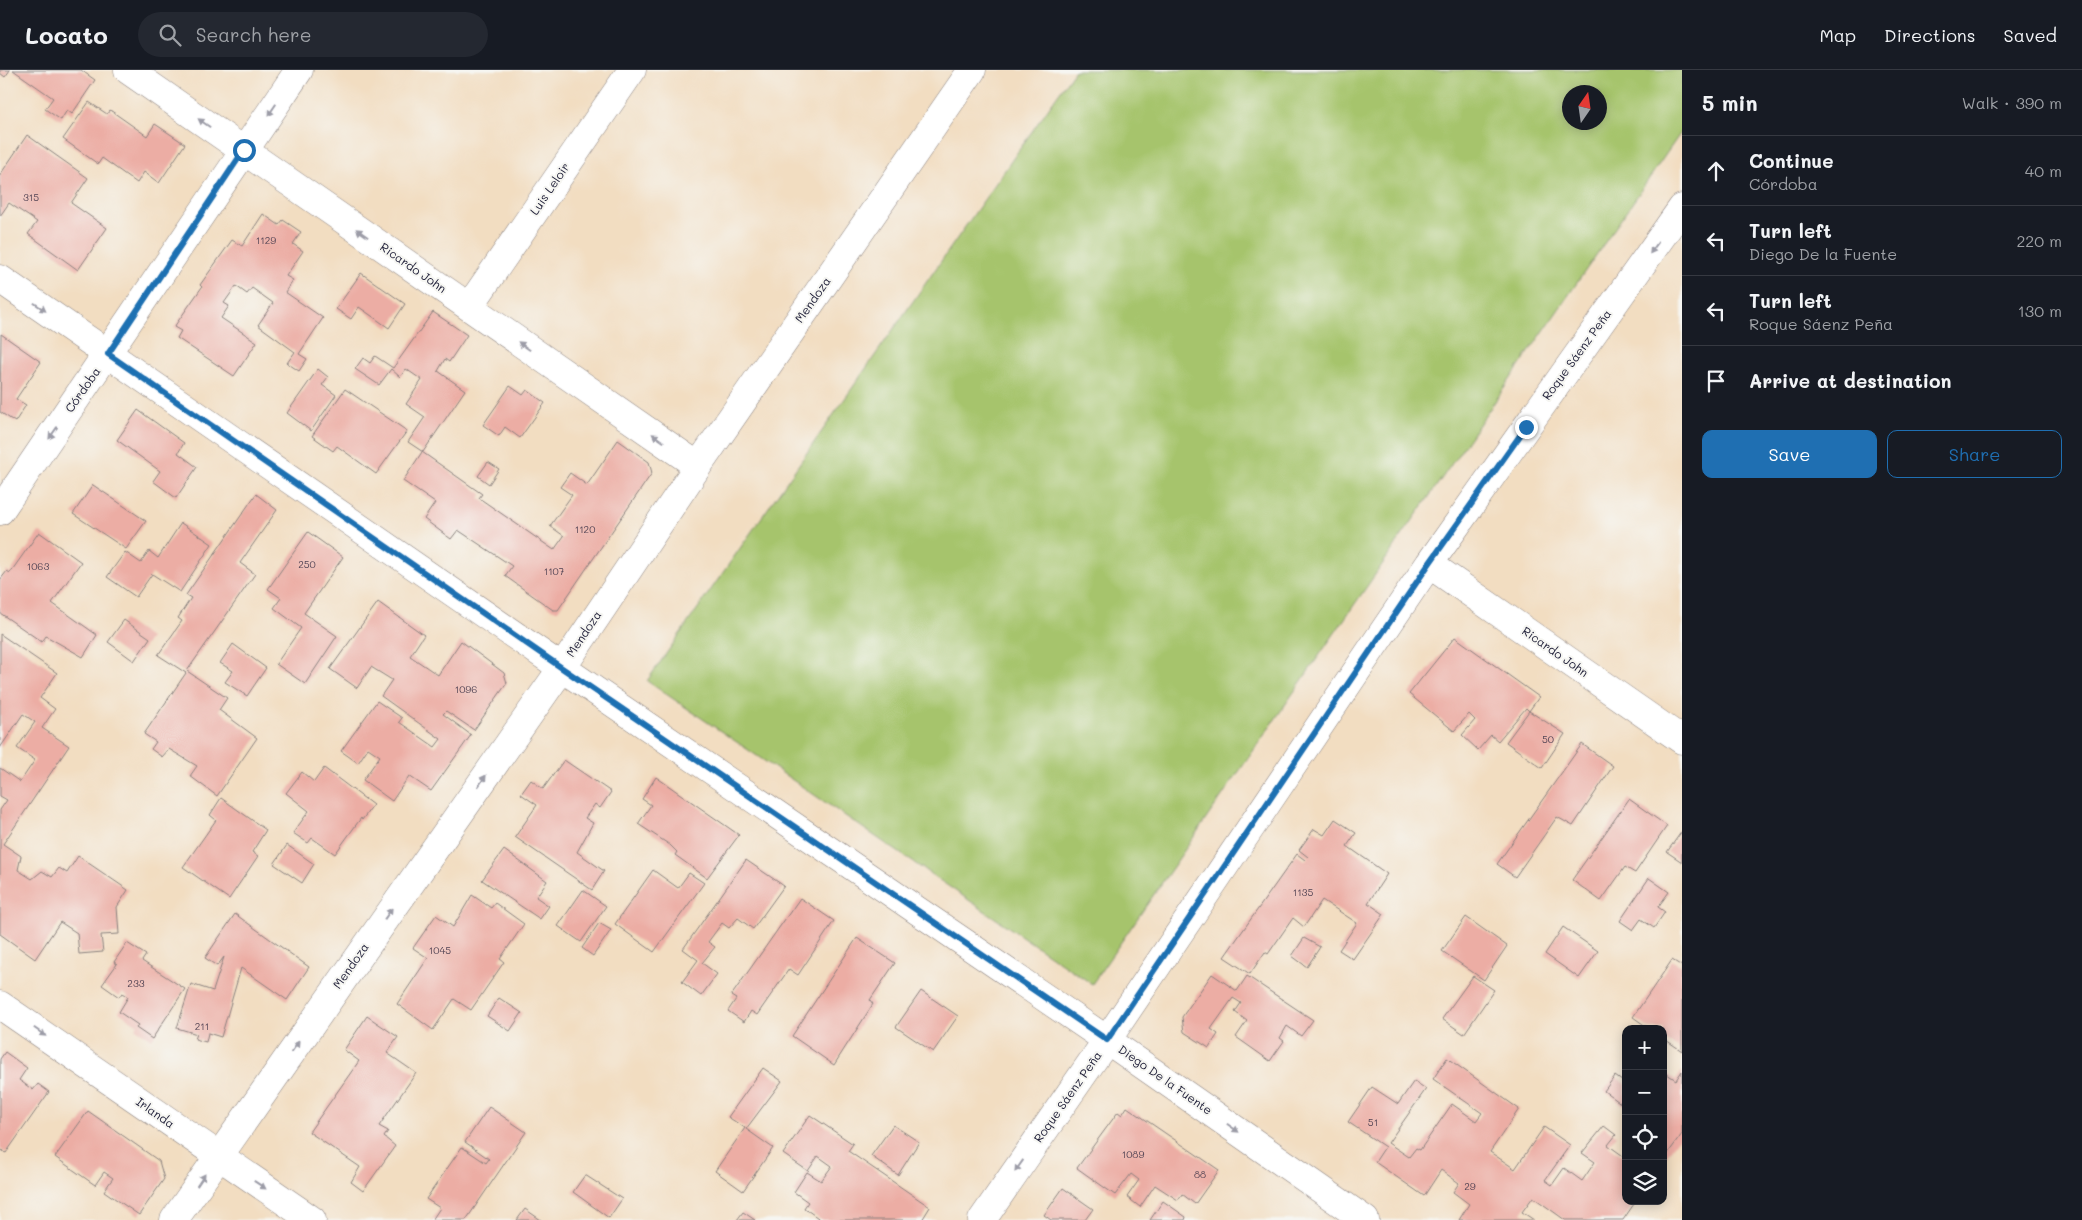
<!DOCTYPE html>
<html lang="en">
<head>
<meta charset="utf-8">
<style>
	:root { --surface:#171b24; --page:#242831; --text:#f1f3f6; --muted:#9ea1a6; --line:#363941; --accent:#1f6fb2 }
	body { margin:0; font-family:Mali,sans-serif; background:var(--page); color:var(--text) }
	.controls { position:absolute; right:15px; bottom:15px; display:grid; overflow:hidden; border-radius:10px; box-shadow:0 2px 12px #0003 }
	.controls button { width:45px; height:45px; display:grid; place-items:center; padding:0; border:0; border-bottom:1px solid var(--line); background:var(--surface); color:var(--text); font:25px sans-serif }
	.compass { position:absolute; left:1562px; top:15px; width:45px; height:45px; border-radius:50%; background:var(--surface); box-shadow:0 2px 12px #0003; rotate:13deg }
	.stop { position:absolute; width:15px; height:15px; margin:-11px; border:4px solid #1f6fb2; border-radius:50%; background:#fff }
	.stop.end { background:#1f6fb2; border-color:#fff; box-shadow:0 1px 5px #0008 }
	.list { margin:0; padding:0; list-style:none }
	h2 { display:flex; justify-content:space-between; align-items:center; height:65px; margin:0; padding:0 20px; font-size:21px }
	h2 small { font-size:16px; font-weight:400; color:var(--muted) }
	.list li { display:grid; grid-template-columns:32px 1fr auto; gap:15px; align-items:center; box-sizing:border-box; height:70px; padding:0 20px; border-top:1px solid var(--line) }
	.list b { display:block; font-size:19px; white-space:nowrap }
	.list p { margin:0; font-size:16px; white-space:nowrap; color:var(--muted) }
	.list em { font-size:16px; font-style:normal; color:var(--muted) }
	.actions { display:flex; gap:10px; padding:15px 20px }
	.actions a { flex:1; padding:11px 0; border:1px solid var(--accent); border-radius:10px; text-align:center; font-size:18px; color:var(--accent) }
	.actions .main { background:var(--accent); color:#fff }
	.icon { flex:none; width:28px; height:28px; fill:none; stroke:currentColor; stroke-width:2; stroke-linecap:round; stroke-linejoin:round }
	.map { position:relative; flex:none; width:1682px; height:1150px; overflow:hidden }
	header { display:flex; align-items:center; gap:30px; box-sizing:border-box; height:70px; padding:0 25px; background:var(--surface); border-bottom:1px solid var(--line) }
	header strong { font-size:24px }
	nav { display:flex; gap:28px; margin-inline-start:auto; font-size:18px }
	.search { width:350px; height:45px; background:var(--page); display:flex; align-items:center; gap:12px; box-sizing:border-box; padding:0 18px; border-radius:28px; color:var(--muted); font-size:19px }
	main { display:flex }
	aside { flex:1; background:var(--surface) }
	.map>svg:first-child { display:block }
</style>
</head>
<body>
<header>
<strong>Locato</strong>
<div class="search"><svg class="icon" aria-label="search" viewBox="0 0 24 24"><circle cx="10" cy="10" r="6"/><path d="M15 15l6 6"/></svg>Search here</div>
<nav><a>Map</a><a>Directions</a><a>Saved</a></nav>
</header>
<main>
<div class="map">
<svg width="1682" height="1150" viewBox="0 0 1682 1150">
	<rect width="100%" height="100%" fill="#f6f6f2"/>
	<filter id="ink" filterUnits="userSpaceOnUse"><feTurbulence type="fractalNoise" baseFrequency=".02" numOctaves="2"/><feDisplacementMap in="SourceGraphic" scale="10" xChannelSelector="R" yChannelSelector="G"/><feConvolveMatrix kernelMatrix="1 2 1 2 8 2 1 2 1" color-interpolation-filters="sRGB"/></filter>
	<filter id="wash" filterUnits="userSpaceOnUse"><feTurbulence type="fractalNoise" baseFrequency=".0096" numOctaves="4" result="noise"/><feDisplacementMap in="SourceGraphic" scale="20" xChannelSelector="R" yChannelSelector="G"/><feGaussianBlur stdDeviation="1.12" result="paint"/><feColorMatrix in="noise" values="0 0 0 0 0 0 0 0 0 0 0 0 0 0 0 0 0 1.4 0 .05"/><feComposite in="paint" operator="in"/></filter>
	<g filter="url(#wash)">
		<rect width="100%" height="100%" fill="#f2ddc1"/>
		<path fill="#a6c46c" stroke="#647354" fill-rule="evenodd" d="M 1075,0 L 1682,0 L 1682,61 L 1092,914 L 647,611 ZM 1570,22 L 1600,22 L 1600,52 L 1570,52 Z"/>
		<g id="blocks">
			<path fill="#ecada4" d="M 0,0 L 10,0 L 5,7 L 0,3 Z
				M 13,0 L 81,0 L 95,10 L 72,44 L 67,40 L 61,50 L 45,39 L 53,28 Z
				M 89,32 L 107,44 L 110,40 L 147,66 L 155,54 L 185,74 L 159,113 L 144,102 L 137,113 L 102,88 L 98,94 L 63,69 Z
				M 27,65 L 88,108 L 71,133 L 107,158 L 78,200 L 28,164 L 37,152 L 9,133 L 0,146 L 0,105 Z
				M 263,144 L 279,155 L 283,150 L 301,162 L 293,174 L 303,181 L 286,206 L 293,210 L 285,222 L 323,248 L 299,284 L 307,289 L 299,301 L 287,293 L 295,282 L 258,255 L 273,233 L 252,218 L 247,224 L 236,216 L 224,233 L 229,236 L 221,248 L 257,272 L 234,306 L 177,268 L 181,261 L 174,257 L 202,217 L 200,215 L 232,170 L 242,176 Z
				M 361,203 L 405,234 L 389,258 L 359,237 L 351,249 L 336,239 Z
				M 433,242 L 467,265 L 449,292 L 445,289 L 438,301 L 465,320 L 423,382 L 408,372 L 425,347 L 406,334 L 422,310 L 406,299 L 400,307 L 391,299 L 379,315 L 355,299 L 363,288 L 370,293 L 375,286 L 393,298 Z
				M 1,264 L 41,292 L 16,329 L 26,335 L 15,352 L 0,342 Z
				M 318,299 L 328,307 L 322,315 L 336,325 L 311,361 L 287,343 Z
				M 510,316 L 523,325 L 527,320 L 545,333 L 520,368 L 505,357 L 499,366 L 483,355 Z
				M 345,319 L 407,361 L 376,404 L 337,376 L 333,381 L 312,366 Z
				M 138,340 L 184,373 L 178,383 L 197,397 L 176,428 L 153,411 L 160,401 L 117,370 Z
				M 618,370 L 649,392 L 652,403 L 558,540 L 553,540 L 505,506 L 512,496 L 458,460 L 451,469 L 424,449 L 435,433 L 403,411 L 422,382 L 482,424 L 479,428 L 554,480 L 564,466 L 550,456 L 572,425 L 560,417 L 570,403 L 587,415 Z
				M 488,392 L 499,399 L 489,414 L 478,406 Z
				M 93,415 L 146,451 L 126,479 L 73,444 Z
				M 256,424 L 277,440 L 240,493 L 255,504 L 187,601 L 227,628 L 219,640 L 257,668 L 217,726 L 190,706 L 197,696 L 169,679 L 162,687 L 151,679 L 156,672 L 144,664 L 186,603 L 158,585 L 182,551 L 178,548 L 191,528 L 186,525 Z
				M 181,453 L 212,474 L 180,522 L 152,504 L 136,527 L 107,507 L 125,482 L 141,493 L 149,481 L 158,488 Z
				M 39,462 L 81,492 L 52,533 L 97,565 L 83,587 L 46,566 L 42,572 L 0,543 L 0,510 L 7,501 L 10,503 Z
				M 308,462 L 343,487 L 304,543 L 337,566 L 305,614 L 276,594 L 301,558 L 274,538 L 281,528 L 268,519 Z
				M 378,532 L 424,565 L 410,586 L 438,605 L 461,571 L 504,603 L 507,613 L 474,660 L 446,641 L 443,644 L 471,665 L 431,721 L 409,706 L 392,731 L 363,710 L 380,686 L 368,678 L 358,693 L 341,681 L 377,631 L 402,648 L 399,652 L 435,677 L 441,669 L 381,626 L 392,610 L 371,597 L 357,618 L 330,599 Z
				M 124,550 L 150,568 L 134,591 L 108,572 Z
				M 0,564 L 57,603 L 40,628 L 55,639 L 42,658 L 69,676 L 3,774 L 21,786 L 18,800 L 32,809 L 42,801 L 52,807 L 59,798 L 67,803 L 78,786 L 128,820 L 117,837 L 119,864 L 101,865 L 103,882 L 79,884 L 77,863 L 60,852 L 35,889 L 0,864 L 0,740 L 7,730 L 0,726 L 0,698 L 20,712 L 35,690 L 17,678 L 35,652 L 23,644 L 0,678 Z
				M 1455,567 L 1539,627 L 1529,641 L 1565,664 L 1542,698 L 1506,672 L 1529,641 L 1526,638 L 1498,671 L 1491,665 L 1478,680 L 1462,665 L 1475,650 L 1469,644 L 1454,661 L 1409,624 Z
				M 233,574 L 266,598 L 247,626 L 225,612 L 233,601 L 220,593 Z
				M 1582,674 L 1613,696 L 1573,756 L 1557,747 L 1515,807 L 1497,794 Z
				M 564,690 L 611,722 L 600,738 L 595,734 L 585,748 L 593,753 L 577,782 L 604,801 L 592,820 L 515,767 L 537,735 L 521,724 L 531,710 L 543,719 Z
				M 324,698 L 373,735 L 362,750 L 361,748 L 335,784 L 312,768 L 308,773 L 293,763 L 309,741 L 286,723 L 302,702 L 314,712 Z
				M 656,707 L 739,765 L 707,808 L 675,785 L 677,782 L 670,775 L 638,754 L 651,735 L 642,729 Z
				M 221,728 L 266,760 L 252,782 L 258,786 L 229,829 L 183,797 L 216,750 L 210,745 Z
				M 1629,729 L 1667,756 L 1635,803 L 1625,797 L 1601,831 L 1572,810 Z
				M 1335,749 L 1356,763 L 1347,776 L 1387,804 L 1368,833 L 1384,844 L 1353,889 L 1339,880 L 1357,853 L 1322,830 L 1304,857 L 1293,848 L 1268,884 L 1265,882 L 1250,904 L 1224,887 L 1297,784 L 1305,790 L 1308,787 L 1299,780 L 1314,759 L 1324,765 Z
				M 1682,761 L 1682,792 L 1667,782 Z
				M 287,775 L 314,794 L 302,813 L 274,794 Z
				M 504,780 L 547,811 L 536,827 L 549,836 L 540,849 L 482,810 Z
				M 746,790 L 784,816 L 753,859 L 738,848 L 729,858 L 722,853 L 708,872 L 715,877 L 702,893 L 717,904 L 701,926 L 682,912 L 698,890 L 683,879 Z
				M 653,800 L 678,818 L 689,803 L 704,813 L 654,882 L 615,854 Z
				M 1649,808 L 1669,822 L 1658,837 L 1665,842 L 1654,858 L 1641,849 L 1633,860 L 1620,851 Z
				M 583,820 L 606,836 L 581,872 L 558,856 Z
				M 472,825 L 491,838 L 495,833 L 524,854 L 500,889 L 504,892 L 471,940 L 454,929 L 433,960 L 397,934 L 428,888 L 413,878 L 436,845 L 453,857 Z
				M 800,828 L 834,851 L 798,905 L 789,899 L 757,945 L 751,941 L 744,952 L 728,941 L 736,929 L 731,926 Z
				M 235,844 L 309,897 L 287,930 L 241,898 L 221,967 L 208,963 L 206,972 L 195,969 L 197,964 L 177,958 L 191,914 L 213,921 L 224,887 L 217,896 L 205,888 Z
				M 1466,847 L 1507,876 L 1484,910 L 1442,881 Z
				M 599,853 L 611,860 L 593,886 L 582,878 Z
				M 1563,857 L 1598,881 L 1579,908 L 1545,884 Z
				M 857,868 L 895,893 L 870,930 L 873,934 L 834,995 L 792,966 Z
				M 1304,868 L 1320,877 L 1307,897 L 1292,886 Z
				M 127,873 L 146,885 L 142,891 L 185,919 L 152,969 L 136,958 L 138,955 L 119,942 L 128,927 L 122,923 L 119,927 L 102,915 L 117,894 L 114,892 Z
				M 1672,890 L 1682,896 L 1682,981 L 1663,968 L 1663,959 L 1650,959 L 1633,947 Z
				M 1212,904 L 1237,921 L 1247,906 L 1313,950 L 1301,966 L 1287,956 L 1280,968 L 1284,971 L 1270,991 L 1236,967 L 1247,951 L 1235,942 L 1241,933 L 1233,928 L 1211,959 L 1218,964 L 1209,978 L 1184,962 L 1182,947 Z
				M 1473,906 L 1494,920 L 1464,964 L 1442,949 Z
				M 921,921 L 958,946 L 933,982 L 896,957 Z
				M 499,928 L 522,943 L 510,961 L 487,946 Z
				M 367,946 L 398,967 L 387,983 L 416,1003 L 379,1056 L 388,1061 L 384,1067 L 395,1076 L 363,1121 L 351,1112 L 360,1097 L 309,1062 L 359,991 L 344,980 Z
				M 5,982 L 27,998 L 19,1010 L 33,1020 L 38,1014 L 49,1022 L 6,1083 L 0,1079 L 0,989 Z
				M 1447,988 L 1519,1039 L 1490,1082 L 1515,1099 L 1544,1057 L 1570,1075 L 1545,1110 L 1552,1115 L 1564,1098 L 1582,1111 L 1595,1092 L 1582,1083 L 1604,1056 L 1616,1065 L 1608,1075 L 1626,1088 L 1626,1131 L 1636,1131 L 1623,1150 L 1565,1150 L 1533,1127 L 1522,1142 L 1534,1150 L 1459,1150 L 1469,1134 L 1453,1122 L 1459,1113 L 1441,1100 L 1424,1126 L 1375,1092 L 1385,1077 L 1348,1052 L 1372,1017 L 1398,1034 L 1414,1011 L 1426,1019 L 1388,1073 L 1409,1087 L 1416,1078 L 1420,1080 L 1452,1034 L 1476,1051 L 1482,1043 L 1433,1009 Z
				M 763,998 L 782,1011 L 746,1059 L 773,1078 L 743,1121 L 715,1101 L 745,1058 L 728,1047 Z
				M 1682,1001 L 1682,1064 L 1666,1086 L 1663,1084 L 1663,1004 L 1664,1002 L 1676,1010 Z
				M 1615,1006 L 1626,1014 L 1626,1037 L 1604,1021 Z
				M 489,1037 L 526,1062 L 466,1150 L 432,1150 L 440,1138 L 426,1129 L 462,1077 L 486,1093 L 489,1089 L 465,1072 Z
				M 1127,1037 L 1219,1100 L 1195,1134 L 1182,1124 L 1178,1130 L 1155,1115 L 1140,1137 L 1127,1127 L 1139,1110 L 1131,1104 L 1115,1125 L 1077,1098 L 1118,1042 L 1122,1045 Z
				M 88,1041 L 159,1091 L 164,1109 L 139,1145 L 104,1121 L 113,1108 L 104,1102 L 95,1115 L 55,1087 Z
				M 810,1045 L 853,1074 L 848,1081 L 930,1137 L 922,1150 L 821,1150 L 804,1138 L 808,1132 L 794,1122 L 807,1102 L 821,1111 L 832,1096 L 818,1086 L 808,1101 L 783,1084 Z
				M 893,1055 L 919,1072 L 898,1105 L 871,1086 Z
				M 585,1105 L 622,1129 L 609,1148 L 573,1122 Z
				M 1063,1118 L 1093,1139 L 1085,1150 L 1051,1150 L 1044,1145 Z
				M 1163,1131 L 1186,1147 L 1185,1150 L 1150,1150 Z
				M 525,1139 L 541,1150 L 517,1150 Z
				M 743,1142 L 755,1150 L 737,1150 Z"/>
		</g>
	</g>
	<g filter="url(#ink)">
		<use href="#blocks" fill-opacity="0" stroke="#8a807e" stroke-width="1"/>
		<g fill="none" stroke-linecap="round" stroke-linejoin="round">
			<defs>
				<path id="minor" d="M 128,0 L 698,396
					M 0,209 L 562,598 L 1107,970 L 1365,1150
					M 469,237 L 632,0
					M 0,441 L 299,0
					M 1429,494 L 1682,670
					M 0,935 L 312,1150
					M 174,1150 L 562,598 L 698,396 L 972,0
					M 982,1150 L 1107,970 L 1429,494 L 1682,138"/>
			</defs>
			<use href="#minor" stroke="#8a807e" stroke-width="29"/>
			<use href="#minor" stroke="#fff" stroke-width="28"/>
		</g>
		<defs><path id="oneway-solid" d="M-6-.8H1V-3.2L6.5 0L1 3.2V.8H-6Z" transform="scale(1.25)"/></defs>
		<g fill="#9c9ca7">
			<use href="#oneway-solid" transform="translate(272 40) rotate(124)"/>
			<use href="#oneway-solid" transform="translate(204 53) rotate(-145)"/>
			<use href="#oneway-solid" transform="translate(362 163) rotate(-145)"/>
			<use href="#oneway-solid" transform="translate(1654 178) rotate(126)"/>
			<use href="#oneway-solid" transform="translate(40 237) rotate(35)"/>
			<use href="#oneway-solid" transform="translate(524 276) rotate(-145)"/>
			<use href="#oneway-solid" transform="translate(53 363) rotate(125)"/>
			<use href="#oneway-solid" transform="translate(658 368) rotate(-145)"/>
			<use href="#oneway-solid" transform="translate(482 711) rotate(-55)"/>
			<use href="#oneway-solid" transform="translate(388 844) rotate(-55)"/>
			<use href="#oneway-solid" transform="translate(40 962) rotate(35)"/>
			<use href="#oneway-solid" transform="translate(295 977) rotate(-55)"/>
			<use href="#oneway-solid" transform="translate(1233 1058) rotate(35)"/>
			<use href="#oneway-solid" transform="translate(1019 1096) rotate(125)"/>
			<use href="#oneway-solid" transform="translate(201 1110) rotate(-56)"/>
			<use href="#oneway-solid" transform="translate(260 1115) rotate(34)"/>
		</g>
	</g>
	<g fill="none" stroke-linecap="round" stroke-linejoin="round" filter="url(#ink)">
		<path stroke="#1f6fb2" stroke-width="6" d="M 244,80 L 108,284 L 562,598 L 1107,970 L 1429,494 L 1526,357"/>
	</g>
	<g text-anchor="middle" stroke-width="4" stroke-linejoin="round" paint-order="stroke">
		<g font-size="10" fill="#544555">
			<text x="31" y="131">315</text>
			<text x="266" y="174">1129</text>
			<text x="585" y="463">1120</text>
			<text x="307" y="498">250</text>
			<text x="38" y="500">1063</text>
			<text x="554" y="505">1107</text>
			<text x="466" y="623">1096</text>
			<text x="1548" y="673">50</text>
			<text x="1303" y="826">1135</text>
			<text x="440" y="884">1045</text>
			<text x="136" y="917">233</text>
			<text x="202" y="960">211</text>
			<text x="1373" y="1056">51</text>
			<text x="1133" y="1088">1089</text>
			<text x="1200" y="1108">88</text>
			<text x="1470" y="1120">29</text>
		</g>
		<g font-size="12" fill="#22223b" stroke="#f6f6f2">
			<text transform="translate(550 119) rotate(-56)" y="4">Luis Leloir</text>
			<text transform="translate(413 198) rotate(35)" y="4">Ricardo John</text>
			<text transform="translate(813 230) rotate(-55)" y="4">Mendoza</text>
			<text transform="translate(1577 285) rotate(-54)" y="4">Roque Sáenz Peña</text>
			<text transform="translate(83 320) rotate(-55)" y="4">Córdoba</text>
			<text transform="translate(584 564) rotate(-56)" y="4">Mendoza</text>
			<text transform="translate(1555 582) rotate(35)" y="4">Ricardo John</text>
			<text transform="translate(351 896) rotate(-55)" y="4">Mendoza</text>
			<text transform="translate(1165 1010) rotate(35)" y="4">Diego De la Fuente</text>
			<text transform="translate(1068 1027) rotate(-55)" y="4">Roque Sáenz Peña</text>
			<text transform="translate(155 1043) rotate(35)" y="4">Irlanda</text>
		</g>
	</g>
</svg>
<div class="controls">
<button>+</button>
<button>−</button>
<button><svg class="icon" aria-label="locate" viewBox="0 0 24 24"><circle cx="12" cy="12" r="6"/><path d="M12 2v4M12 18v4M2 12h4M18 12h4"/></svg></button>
<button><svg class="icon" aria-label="layers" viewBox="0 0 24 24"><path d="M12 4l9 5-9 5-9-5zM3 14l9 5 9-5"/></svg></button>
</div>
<svg class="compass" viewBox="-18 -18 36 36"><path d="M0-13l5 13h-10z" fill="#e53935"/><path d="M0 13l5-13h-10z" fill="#9ea1a6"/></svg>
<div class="stop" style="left:244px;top:80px"></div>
<div class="stop end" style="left:1526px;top:357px"></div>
</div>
<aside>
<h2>5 min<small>Walk · 390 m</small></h2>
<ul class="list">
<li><svg class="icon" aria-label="ahead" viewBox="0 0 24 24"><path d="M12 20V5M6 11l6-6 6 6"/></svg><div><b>Continue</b><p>Córdoba</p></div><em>40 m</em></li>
<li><svg class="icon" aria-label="left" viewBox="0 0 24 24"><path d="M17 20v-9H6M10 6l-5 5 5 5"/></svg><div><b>Turn left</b><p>Diego De la Fuente</p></div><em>220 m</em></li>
<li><svg class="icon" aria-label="left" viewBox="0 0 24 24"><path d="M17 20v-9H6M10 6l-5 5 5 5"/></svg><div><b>Turn left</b><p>Roque Sáenz Peña</p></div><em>130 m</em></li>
<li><svg class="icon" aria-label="arrive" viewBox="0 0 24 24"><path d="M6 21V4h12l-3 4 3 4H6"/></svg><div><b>Arrive at destination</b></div></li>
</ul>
<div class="actions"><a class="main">Save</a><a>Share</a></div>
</aside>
</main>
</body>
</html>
